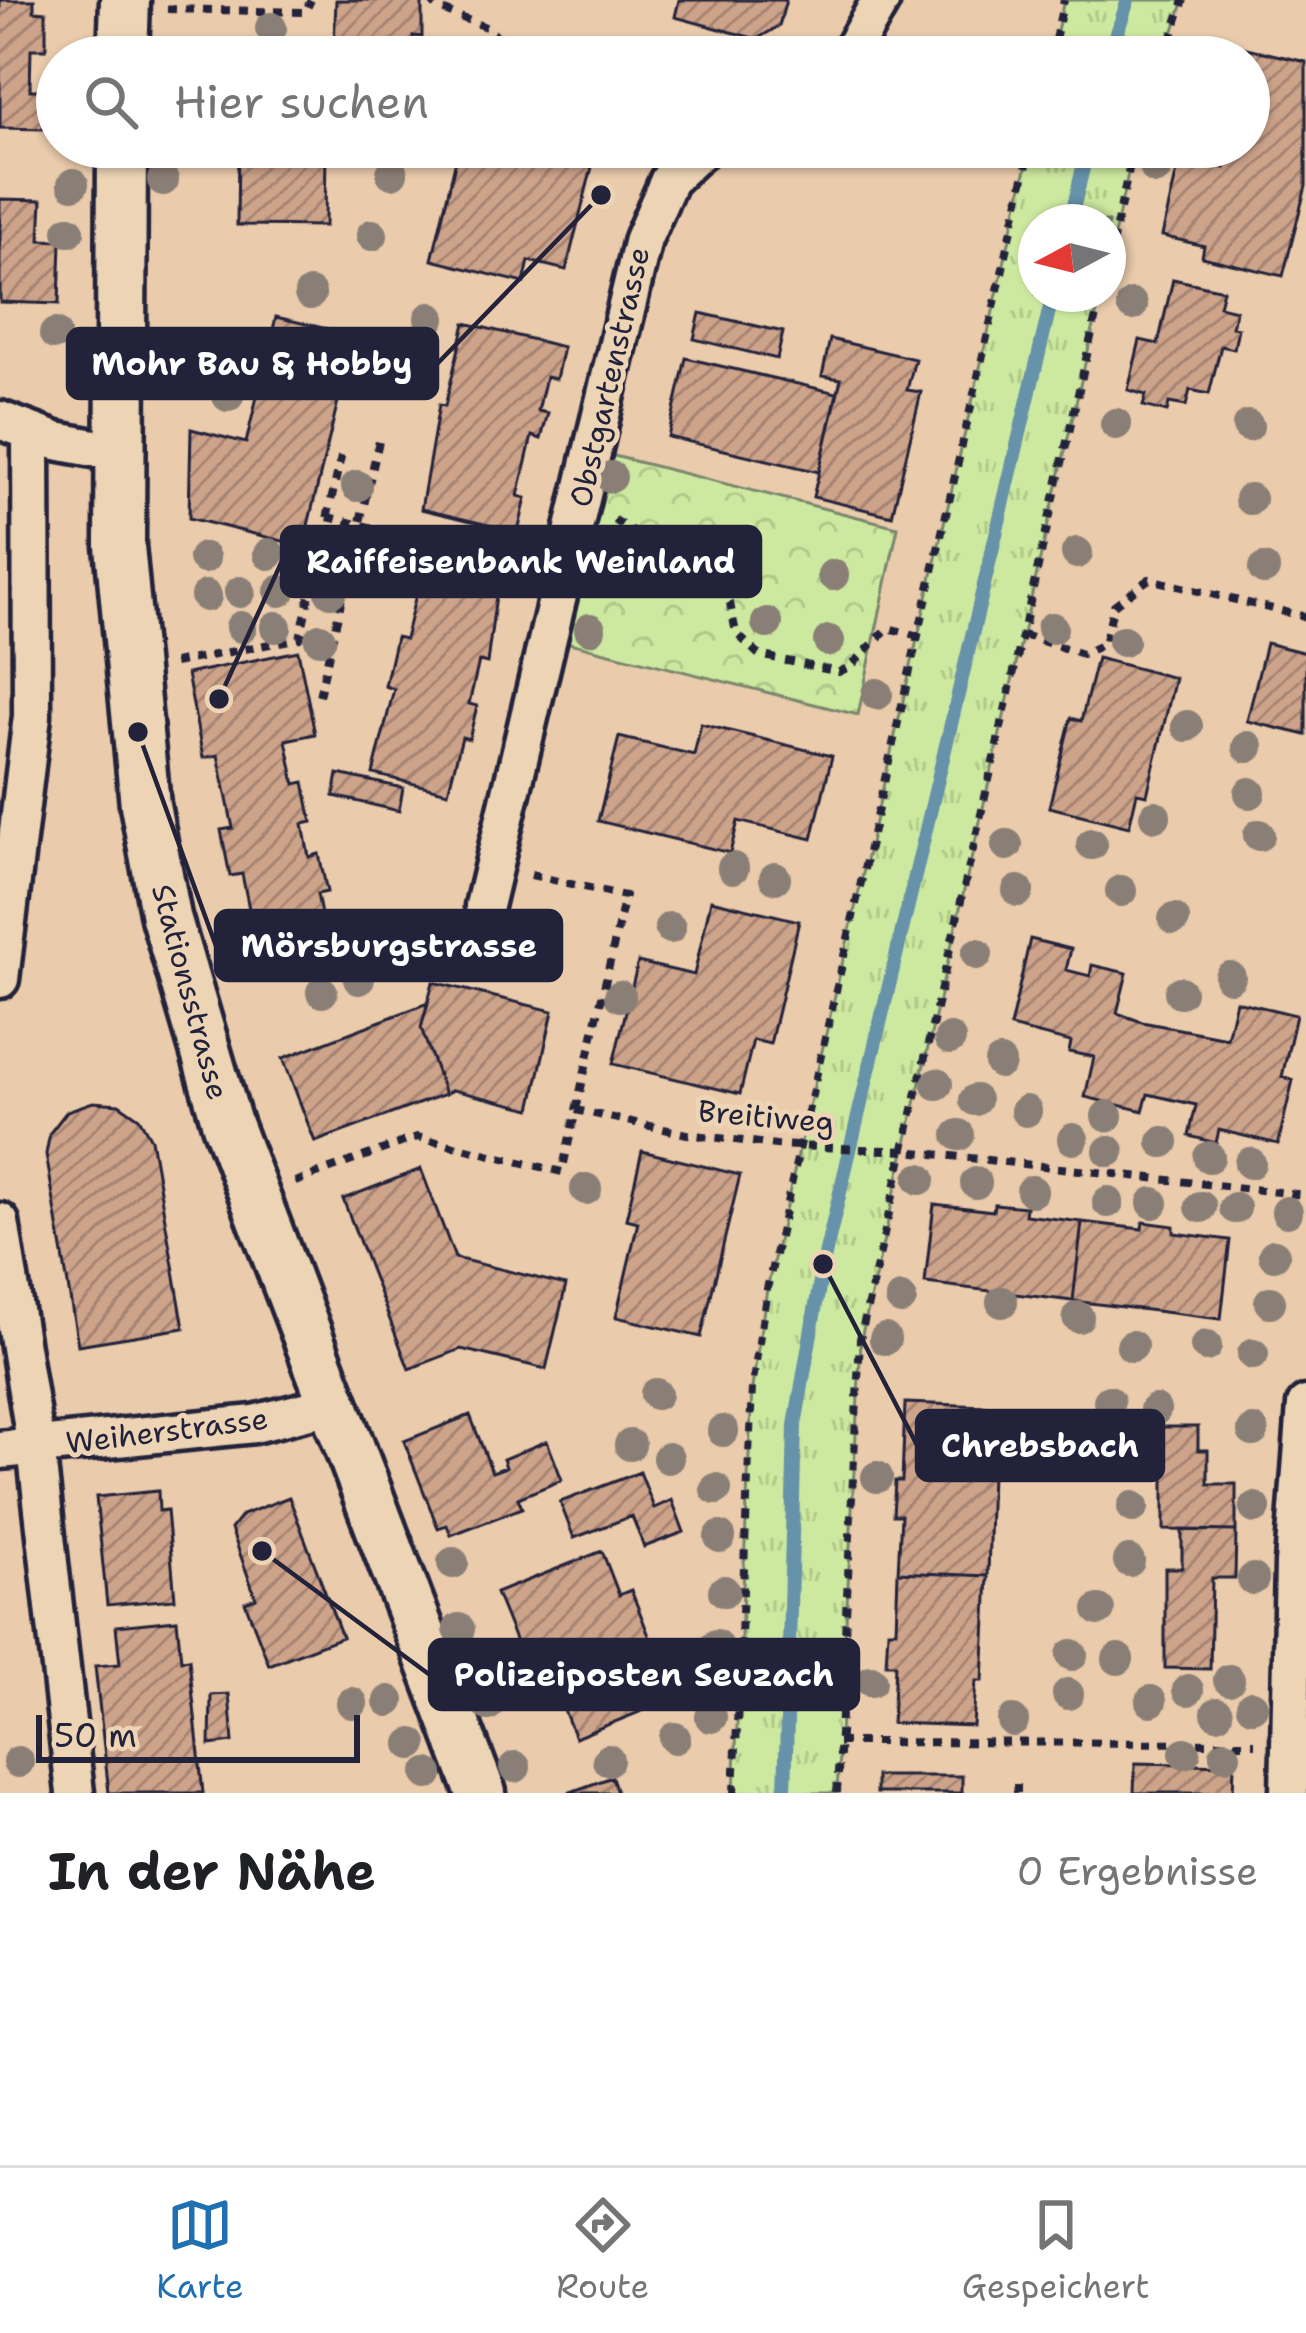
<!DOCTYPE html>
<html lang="de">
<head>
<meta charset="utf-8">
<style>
	:root { --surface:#fff; --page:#f6f6f6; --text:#202124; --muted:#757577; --line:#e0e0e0; --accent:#1f6fb2 }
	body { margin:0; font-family:"Shantell Sans",sans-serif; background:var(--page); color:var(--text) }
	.compass { position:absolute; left:1018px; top:204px; width:108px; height:108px; border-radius:50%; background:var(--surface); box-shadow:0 3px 9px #0004; rotate:263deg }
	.scale { position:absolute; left:36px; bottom:30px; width:324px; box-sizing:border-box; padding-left:12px; border:6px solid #22223b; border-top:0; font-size:33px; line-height:42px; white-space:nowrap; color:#22223b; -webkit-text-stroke:9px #ecd4b4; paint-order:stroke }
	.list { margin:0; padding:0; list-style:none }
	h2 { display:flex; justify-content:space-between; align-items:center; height:156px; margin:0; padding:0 48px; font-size:51px }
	h2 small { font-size:39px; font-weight:400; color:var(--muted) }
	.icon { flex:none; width:66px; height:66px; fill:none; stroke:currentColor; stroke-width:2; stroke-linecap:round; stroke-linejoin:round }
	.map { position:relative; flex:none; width:1306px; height:1793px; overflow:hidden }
	.search { position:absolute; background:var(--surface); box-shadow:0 3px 9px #0004; left:36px; right:36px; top:36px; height:132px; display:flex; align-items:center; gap:30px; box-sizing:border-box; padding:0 42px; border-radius:66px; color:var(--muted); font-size:45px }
	.sheet { height:372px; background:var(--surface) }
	nav { display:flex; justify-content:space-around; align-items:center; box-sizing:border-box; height:168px; border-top:3px solid var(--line); background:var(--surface); font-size:33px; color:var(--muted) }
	nav a { display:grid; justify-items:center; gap:6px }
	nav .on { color:var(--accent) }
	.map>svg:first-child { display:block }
</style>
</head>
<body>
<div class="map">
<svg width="1306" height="1793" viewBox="0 0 1306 1793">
	<defs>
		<pattern id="grass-tufts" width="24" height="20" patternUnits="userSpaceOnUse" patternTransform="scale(3)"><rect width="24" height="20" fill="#cde99f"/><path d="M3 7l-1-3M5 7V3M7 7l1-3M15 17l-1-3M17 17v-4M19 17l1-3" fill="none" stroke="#b0c88a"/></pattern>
		<pattern id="forest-crowns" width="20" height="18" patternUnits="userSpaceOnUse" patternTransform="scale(3)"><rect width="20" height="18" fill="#cde99f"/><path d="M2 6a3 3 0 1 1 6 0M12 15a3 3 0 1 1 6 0" fill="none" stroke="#b0c88a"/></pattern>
		<pattern id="building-hatch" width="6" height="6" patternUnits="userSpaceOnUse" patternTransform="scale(3)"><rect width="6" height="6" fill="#cda38a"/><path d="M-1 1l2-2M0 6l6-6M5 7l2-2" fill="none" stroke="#a68472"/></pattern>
	</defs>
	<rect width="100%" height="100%" fill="#eacbab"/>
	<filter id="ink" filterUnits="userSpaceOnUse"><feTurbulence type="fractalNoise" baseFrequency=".00833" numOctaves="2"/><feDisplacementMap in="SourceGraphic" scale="24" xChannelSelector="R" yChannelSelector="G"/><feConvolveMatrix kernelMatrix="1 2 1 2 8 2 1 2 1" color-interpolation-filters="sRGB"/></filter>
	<g filter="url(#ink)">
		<path fill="url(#grass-tufts)" stroke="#78866d" stroke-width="3" d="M 1064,0 L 1184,0 L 1165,57 L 1051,57 Z
			M 1031,147 L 1134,147 L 1108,262 L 1108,222 L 1036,222 L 1036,294 L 1101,294 L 861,1339 L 837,1793 L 734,1793 L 752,1388 L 767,1289 Z"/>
		<path fill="url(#forest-crowns)" stroke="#78866d" stroke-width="3" d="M 602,453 L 898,527 L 858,715 L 557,640 Z"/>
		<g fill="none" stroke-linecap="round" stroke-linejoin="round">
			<path stroke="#6692aa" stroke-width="14" d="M 1109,57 L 1128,0
				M 1070,222 L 1088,147
				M 785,1793 L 795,1425 L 823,1264 L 1053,294"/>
		</g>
		<path fill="url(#building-hatch)" stroke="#22223b" stroke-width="3" d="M 0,0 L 34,0 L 34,11 L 46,12 L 46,49 L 31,49 L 30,90 L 44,90 L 43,129 L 0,128 Z
			M 336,0 L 422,0 L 422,37 L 413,36 L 412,57 L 382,50 L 381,57 L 374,57 L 334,47 Z
			M 679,0 L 786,0 L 779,26 L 757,39 L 675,17 Z
			M 173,47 L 230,48 L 230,57 L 173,57 Z
			M 1242,47 L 1306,62 L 1306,186 L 1283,276 L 1202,257 L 1204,246 L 1162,236 L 1180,158 L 1225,168 L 1230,147 L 1249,147 L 1249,57 L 1239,57 Z
			M 238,147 L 326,147 L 325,226 L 237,225 Z
			M 459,147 L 597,147 L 566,270 L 529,261 L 524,283 L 432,260 Z
			M 0,199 L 42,200 L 40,240 L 61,241 L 59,304 L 0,302 Z
			M 1173,279 L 1223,290 L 1219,306 L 1236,310 L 1232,327 L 1238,328 L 1234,349 L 1221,346 L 1209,394 L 1190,390 L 1186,406 L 1169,403 L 1167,412 L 1143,406 L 1146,395 L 1128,390 L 1140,340 L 1158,344 Z
			M 700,313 L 783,332 L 777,359 L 694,339 Z
			M 276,317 L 354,335 L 303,546 L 189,518 L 191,429 L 246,443 Z
			M 465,323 L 563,347 L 556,379 L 546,377 L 538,411 L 548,413 L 541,439 L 532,436 L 518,496 L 526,498 L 518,532 L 421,509 L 439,405 L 445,406 Z
			M 830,339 L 915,359 L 907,390 L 921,392 L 892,516 L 813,497 L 841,379 L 822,376 Z
			M 686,358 L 837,393 L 819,472 L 668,437 Z
			M 422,570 L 497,588 L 487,663 L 479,661 L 469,704 L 477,706 L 469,739 L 462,737 L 448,792 L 373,774 L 394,689 L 385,686 L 396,637 L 405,639 Z
			M 1266,643 L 1306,653 L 1306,735 L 1247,721 Z
			M 298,651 L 315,734 L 286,740 L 295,784 L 304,782 L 312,822 L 303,824 L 309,857 L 319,854 L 327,892 L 317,894 L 325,935 L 257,949 L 242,874 L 230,876 L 221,830 L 233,828 L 218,755 L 203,758 L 187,674 Z
			M 1097,658 L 1175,678 L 1147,795 L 1137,793 L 1129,827 L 1049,807 L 1071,718 L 1081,721 Z
			M 701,724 L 832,756 L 812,839 L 738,821 L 730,853 L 598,821 L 619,737 L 694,755 Z
			M 338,774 L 403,788 L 399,811 L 334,796 Z
			M 711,900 L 799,921 L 770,1044 L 753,1040 L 740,1094 L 613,1064 L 638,962 L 694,975 Z
			M 1030,939 L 1071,949 L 1066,970 L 1090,976 L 1092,965 L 1127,973 L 1117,1013 L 1142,1022 L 1227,1038 L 1236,1001 L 1296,1015 L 1282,1077 L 1293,1080 L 1278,1144 L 1219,1130 L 1216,1143 L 1189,1136 L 1196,1105 L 1148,1094 L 1143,1111 L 1085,1097 L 1094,1057 L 1069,1052 L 1071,1042 L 1010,1027 Z
			M 433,982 L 553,1011 L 531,1109 L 453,1090 L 445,1094 L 421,1028 Z
			M 428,1003 L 421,1028 L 445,1094 L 315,1142 L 283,1058 Z
			M 93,1102 L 119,1104 L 139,1118 L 151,1139 L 184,1328 L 78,1345 L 46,1154 L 50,1133 L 67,1111 Z
			M 642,1151 L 740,1175 L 701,1337 L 616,1317 L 638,1222 L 626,1219 Z
			M 421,1169 L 455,1258 L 566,1285 L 546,1369 L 461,1349 L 409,1369 L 343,1199 Z
			M 934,1204 L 993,1211 L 994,1204 L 1026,1207 L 1025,1215 L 1082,1222 L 1073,1301 L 925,1283 Z
			M 1082,1222 L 1142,1229 L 1143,1222 L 1174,1226 L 1174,1233 L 1230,1240 L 1221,1319 L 1073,1301 Z
			M 905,1403 L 986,1406 L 984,1471 L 991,1471 L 988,1576 L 898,1572 L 901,1515 L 893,1515 L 895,1481 L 902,1481 Z
			M 470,1415 L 492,1472 L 506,1467 L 503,1459 L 547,1441 L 562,1480 L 518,1498 L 522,1508 L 451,1535 L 447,1525 L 438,1528 L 404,1441 Z
			M 1132,1427 L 1198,1427 L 1198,1450 L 1208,1450 L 1208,1484 L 1236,1484 L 1236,1531 L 1164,1530 L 1164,1464 L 1132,1464 Z
			M 640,1472 L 654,1508 L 672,1500 L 684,1532 L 644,1547 L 632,1516 L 574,1538 L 560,1502 Z
			M 158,1491 L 159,1511 L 167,1510 L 175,1599 L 107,1605 L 96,1497 Z
			M 289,1497 L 342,1637 L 269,1665 L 245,1602 L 256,1598 L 231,1529 L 242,1515 Z
			M 1182,1530 L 1236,1531 L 1235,1578 L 1212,1578 L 1210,1669 L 1165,1668 L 1165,1568 L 1182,1568 Z
			M 602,1551 L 619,1595 L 631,1590 L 659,1661 L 647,1666 L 662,1703 L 575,1738 L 551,1677 L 565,1672 L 551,1639 L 520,1652 L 496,1593 Z
			M 898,1572 L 988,1576 L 983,1681 L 976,1681 L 973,1726 L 892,1723 L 895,1664 L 886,1664 L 888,1630 L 896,1630 Z
			M 177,1620 L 181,1660 L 189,1659 L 203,1793 L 109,1793 L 95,1666 L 120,1664 L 116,1626 Z
			M 229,1694 L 233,1742 L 210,1745 L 211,1695 Z
			M 1135,1763 L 1234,1765 L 1233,1793 L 1134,1793 Z
			M 876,1776 L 962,1776 L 962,1793 L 876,1793 Z
			M 612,1777 L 617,1793 L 568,1793 Z"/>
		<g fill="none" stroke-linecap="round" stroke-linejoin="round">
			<defs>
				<path id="minor" d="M 848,57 L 881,0
					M 0,420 L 56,441 L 116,452
					M 484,906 L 643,239 L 669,180 L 704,147
					M 0,979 L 32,716 L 31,433
					M 0,1222 L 36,1447 L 75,1793
					M 0,1450 L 254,1424 L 333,1404
					M 1289,1793 L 1294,1563 L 1306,1405"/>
				<path id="secondary" d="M 123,57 L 125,0
					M 122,147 L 120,546 L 145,805 L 166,917 L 227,1124 L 481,1793"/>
			</defs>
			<use href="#minor" stroke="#22223b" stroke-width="45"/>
			<use href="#secondary" stroke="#22223b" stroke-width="57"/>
			<path stroke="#22223b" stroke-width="8" stroke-dasharray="9 9" stroke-linecap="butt" d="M 430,0 L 437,8 L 488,28 L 518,57
				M 167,9 L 305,12 L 311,0
				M 1051,57 L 1064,0
				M 1165,57 L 1184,0
				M 1108,262 L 1134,147
				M 328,517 L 527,565
				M 614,520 L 717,582 L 730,603 L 736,633 L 759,655 L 839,672 L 851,666 L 888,628 L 919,636
				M 315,570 L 433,547
				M 1023,635 L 1082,654 L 1104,644 L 1114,605 L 1149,579 L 1306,617
				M 174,663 L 300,638 L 343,448
				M 319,696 L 380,437
				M 531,875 L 625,896 L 576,1110
				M 295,1182 L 417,1137 L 562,1172 L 576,1110 L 687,1134 L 776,1145 L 906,1151 L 1306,1195
				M 838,1742 L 1255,1743
				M 734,1793 L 752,1388 L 767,1289 L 1031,147
				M 837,1793 L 860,1339 L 1101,294
				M 1017,1793 L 1017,1782"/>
			<use href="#minor" stroke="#ecd4b4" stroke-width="36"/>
			<use href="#secondary" stroke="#ecd4b4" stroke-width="48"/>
		</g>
		<g fill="#8a7f76">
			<circle cx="271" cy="28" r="16"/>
			<circle cx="1156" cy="169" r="16"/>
			<circle cx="392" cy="173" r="16"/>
			<circle cx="163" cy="180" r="16"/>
			<circle cx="73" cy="184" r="16"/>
			<circle cx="69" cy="231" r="16"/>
			<circle cx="372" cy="235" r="16"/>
			<circle cx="310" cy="294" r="16"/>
			<circle cx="1132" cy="305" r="16"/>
			<circle cx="430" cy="318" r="16"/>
			<circle cx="55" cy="334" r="16"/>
			<circle cx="173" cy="382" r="16"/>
			<circle cx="228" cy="396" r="16"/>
			<circle cx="1116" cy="424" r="16"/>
			<circle cx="1248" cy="426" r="16"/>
			<circle cx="611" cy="477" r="16"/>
			<circle cx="357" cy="486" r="16"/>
			<circle cx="1250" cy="499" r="16"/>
			<circle cx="1077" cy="553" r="16"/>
			<circle cx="269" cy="554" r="16"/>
			<circle cx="204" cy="558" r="16"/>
			<circle cx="1264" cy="569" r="16"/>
			<circle cx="833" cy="575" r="16"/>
			<circle cx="280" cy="591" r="16"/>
			<circle cx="240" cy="592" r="16"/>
			<circle cx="331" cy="592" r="16"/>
			<circle cx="206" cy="596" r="16"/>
			<circle cx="767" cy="623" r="16"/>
			<circle cx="241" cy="627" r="16"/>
			<circle cx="276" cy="627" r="16"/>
			<circle cx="1052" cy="628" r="16"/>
			<circle cx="590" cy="629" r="16"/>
			<circle cx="320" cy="639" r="16"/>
			<circle cx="829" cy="641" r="16"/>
			<circle cx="1123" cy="641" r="16"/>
			<circle cx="877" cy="694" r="16"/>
			<circle cx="1187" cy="726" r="16"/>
			<circle cx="1248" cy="747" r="16"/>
			<circle cx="1250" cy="793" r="16"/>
			<circle cx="1155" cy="816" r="16"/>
			<circle cx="1259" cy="835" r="16"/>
			<circle cx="1092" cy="844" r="16"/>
			<circle cx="1007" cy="845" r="16"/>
			<circle cx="733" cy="868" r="16"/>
			<circle cx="775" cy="878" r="16"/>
			<circle cx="1018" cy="891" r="16"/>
			<circle cx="1121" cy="891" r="16"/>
			<circle cx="1174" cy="919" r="16"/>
			<circle cx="670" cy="928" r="16"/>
			<circle cx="977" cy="954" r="16"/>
			<circle cx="1230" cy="977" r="16"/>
			<circle cx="359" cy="979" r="16"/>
			<circle cx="322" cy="992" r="16"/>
			<circle cx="1180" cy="992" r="16"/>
			<circle cx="620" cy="996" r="16"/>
			<circle cx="950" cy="1039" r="16"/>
			<circle cx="1000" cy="1063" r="16"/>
			<circle cx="937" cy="1084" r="16"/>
			<circle cx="975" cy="1100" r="16"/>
			<circle cx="1026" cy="1111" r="16"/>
			<circle cx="1107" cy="1116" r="16"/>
			<circle cx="959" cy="1135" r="16"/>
			<circle cx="1073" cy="1139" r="16"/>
			<circle cx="1163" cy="1142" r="16"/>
			<circle cx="1109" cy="1151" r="16"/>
			<circle cx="1209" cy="1157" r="16"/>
			<circle cx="1250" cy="1163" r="16"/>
			<circle cx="920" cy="1179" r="16"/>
			<circle cx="976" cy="1183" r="16"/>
			<circle cx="586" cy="1189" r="16"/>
			<circle cx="1032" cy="1191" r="16"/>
			<circle cx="1108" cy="1202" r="16"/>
			<circle cx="1153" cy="1203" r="16"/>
			<circle cx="1201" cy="1207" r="16"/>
			<circle cx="1235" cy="1208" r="16"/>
			<circle cx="1287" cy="1212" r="16"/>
			<circle cx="1274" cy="1255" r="16"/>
			<circle cx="901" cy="1299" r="16"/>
			<circle cx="1002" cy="1302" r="16"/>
			<circle cx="1270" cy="1302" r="16"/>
			<circle cx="1078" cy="1317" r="16"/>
			<circle cx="885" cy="1339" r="16"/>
			<circle cx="1132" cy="1346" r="16"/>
			<circle cx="1206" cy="1346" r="16"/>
			<circle cx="1253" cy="1354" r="16"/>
			<circle cx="656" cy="1394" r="16"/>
			<circle cx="1109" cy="1401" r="16"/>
			<circle cx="1155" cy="1410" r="16"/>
			<circle cx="723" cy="1431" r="16"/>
			<circle cx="1253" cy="1431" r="16"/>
			<circle cx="630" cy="1445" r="16"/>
			<circle cx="668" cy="1458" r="16"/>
			<circle cx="877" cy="1477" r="16"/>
			<circle cx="716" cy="1489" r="16"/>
			<circle cx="1133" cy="1507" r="16"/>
			<circle cx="1255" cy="1508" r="16"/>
			<circle cx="720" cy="1537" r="16"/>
			<circle cx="1129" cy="1561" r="16"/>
			<circle cx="453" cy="1563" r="16"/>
			<circle cx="1253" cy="1579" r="16"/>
			<circle cx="724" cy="1591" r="16"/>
			<circle cx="1099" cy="1610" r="16"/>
			<circle cx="459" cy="1629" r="16"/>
			<circle cx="716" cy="1645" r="16"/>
			<circle cx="1072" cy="1655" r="16"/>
			<circle cx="1118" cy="1659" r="16"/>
			<circle cx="1229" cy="1680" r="16"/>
			<circle cx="871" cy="1681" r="16"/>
			<circle cx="1188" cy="1690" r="16"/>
			<circle cx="1068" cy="1694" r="16"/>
			<circle cx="389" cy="1701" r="16"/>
			<circle cx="1151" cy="1701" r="16"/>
			<circle cx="352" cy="1703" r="16"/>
			<circle cx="488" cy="1705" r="16"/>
			<circle cx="1252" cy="1706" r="16"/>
			<circle cx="1217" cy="1713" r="16"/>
			<circle cx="711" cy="1717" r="16"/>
			<circle cx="1013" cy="1721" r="16"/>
			<circle cx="675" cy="1738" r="16"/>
			<circle cx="412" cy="1744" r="16"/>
			<circle cx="1185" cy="1753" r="16"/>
			<circle cx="1225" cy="1755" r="16"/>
			<circle cx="608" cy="1760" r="16"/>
			<circle cx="18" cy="1762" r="16"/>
			<circle cx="515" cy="1767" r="16"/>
			<circle cx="428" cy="1774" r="16"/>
		</g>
	</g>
	<g text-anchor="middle" stroke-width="10" stroke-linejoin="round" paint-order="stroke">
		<g font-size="30" fill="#22223b" stroke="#ecd4b4">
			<text transform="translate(610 377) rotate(-77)" y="10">Obstgartenstrasse</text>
			<text transform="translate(190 992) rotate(75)" y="10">Stationsstrasse</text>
			<text transform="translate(766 1117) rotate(5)" y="10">Breitiweg</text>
			<text transform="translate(167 1431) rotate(-7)" y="10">Weiherstrasse</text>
		</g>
	</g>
	<path fill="none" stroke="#22223b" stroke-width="4.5" d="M601 195L437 364M219 699L282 561M138 732L216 946M823 1264L917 1445M262 1551L430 1675"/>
	<g fill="#22223b" stroke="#ecd4b4" stroke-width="4.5">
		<circle cx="601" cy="195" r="12"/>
		<circle cx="219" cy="699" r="12"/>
		<circle cx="138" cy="732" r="12"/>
		<circle cx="823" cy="1264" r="12"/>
		<circle cx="262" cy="1551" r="12"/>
	</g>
	<g fill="#22223b" stroke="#22223b" stroke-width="4.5">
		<rect x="68" y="329" width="369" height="69" rx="12"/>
		<rect x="282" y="527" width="478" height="69" rx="12"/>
		<rect x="216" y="911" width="345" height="69" rx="12"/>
		<rect x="917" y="1411" width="246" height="69" rx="12"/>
		<rect x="430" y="1640" width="428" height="69" rx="12"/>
	</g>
	<g font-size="33" text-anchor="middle" font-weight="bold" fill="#fff">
		<text x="252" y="375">Mohr Bau &amp; Hobby</text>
		<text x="521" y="573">Raiffeisenbank Weinland</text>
		<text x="389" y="957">Mörsburgstrasse</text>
		<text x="1040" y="1457">Chrebsbach</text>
		<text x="644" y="1686">Polizeiposten Seuzach</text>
	</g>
</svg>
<svg class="compass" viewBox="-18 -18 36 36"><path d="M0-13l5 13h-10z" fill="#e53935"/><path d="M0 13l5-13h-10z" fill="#757577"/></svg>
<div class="scale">50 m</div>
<div class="search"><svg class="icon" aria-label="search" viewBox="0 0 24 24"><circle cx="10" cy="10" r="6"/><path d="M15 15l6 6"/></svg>Hier suchen</div>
</div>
<section class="sheet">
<h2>In der Nähe<small>0 Ergebnisse</small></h2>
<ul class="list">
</ul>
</section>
<nav>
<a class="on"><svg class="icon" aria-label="map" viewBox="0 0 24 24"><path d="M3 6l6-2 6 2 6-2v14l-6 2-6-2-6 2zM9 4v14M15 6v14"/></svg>Karte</a>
<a><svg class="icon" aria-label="directions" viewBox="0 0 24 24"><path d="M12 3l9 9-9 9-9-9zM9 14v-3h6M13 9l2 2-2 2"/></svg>Route</a>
<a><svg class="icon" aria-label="saved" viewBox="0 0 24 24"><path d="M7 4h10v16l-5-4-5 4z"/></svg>Gespeichert</a>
</nav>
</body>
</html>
